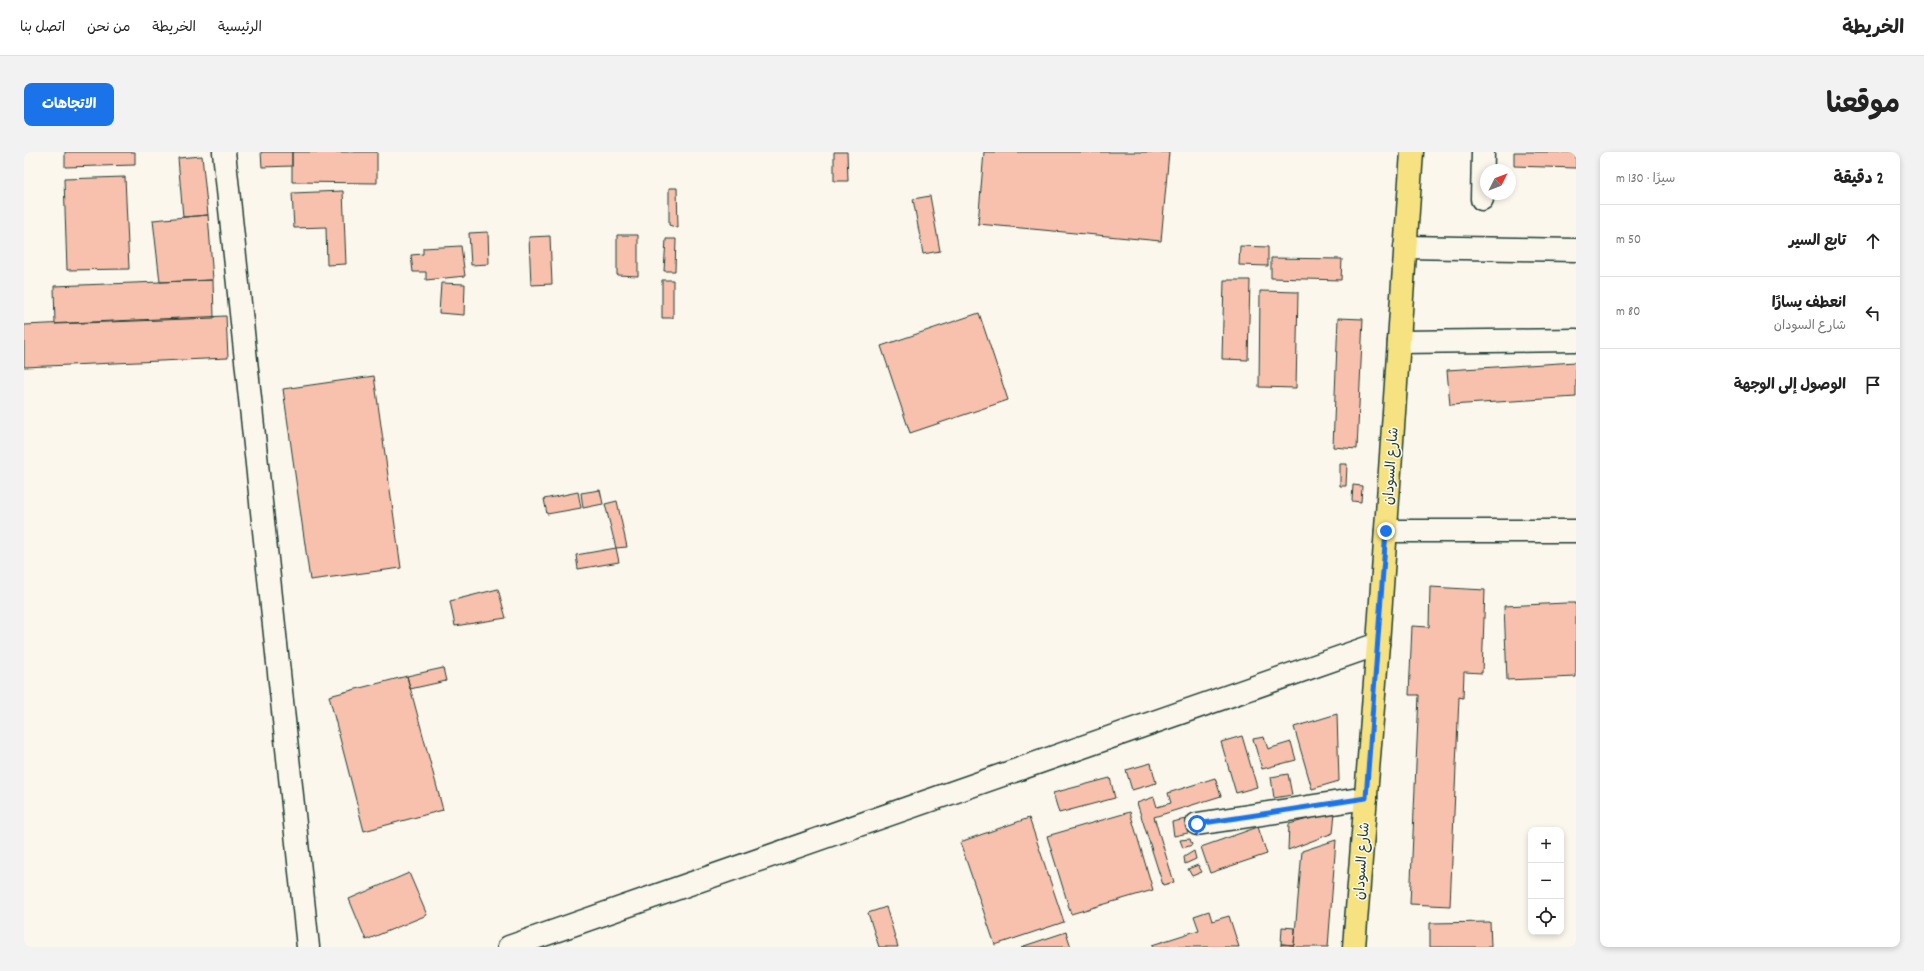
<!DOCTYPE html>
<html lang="ar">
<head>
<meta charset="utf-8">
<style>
	:root { --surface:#fff; --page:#f2f2f2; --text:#222; --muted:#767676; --line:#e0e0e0; --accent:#1a73e8 }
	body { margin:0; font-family:Dekko,"Playpen Sans Arabic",sans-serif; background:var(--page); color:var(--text); direction:rtl }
	.controls { position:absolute; right:12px; bottom:12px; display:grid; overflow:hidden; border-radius:8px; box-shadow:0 2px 6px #0003 }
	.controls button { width:36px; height:36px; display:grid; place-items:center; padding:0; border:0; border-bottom:1px solid var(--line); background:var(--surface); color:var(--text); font:20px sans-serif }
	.compass { position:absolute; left:1456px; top:12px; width:36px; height:36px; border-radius:50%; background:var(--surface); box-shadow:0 2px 6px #0003; rotate:48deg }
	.stop { position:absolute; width:12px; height:12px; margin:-9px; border:3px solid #1a73e8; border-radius:50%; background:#fff }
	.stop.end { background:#1a73e8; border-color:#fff; box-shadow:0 1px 4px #0008 }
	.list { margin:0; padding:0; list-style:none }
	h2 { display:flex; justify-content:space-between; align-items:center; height:52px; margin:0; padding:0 16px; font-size:17px }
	h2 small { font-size:13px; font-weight:400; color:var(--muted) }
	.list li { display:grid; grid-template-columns:26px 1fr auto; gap:12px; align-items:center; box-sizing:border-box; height:72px; padding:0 16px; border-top:1px solid var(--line) }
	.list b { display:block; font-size:15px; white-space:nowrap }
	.list p { margin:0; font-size:13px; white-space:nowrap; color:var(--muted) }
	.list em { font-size:13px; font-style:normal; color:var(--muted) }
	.icon { flex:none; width:22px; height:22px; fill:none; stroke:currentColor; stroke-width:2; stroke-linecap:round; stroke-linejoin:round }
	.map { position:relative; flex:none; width:1552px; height:795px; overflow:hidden; direction:ltr; border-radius:8px }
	header { display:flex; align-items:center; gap:24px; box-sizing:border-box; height:56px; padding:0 20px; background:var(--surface); border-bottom:1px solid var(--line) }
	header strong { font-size:19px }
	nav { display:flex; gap:22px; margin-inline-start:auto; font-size:14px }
	.intro { display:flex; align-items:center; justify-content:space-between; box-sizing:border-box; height:96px; padding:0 24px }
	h1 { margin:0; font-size:28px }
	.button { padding:10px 18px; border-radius:8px; background:var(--accent); color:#fff; font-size:14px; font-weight:700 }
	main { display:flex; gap:24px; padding:0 24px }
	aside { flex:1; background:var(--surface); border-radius:8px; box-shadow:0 2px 6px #0003 }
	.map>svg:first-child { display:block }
</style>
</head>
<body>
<header>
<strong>الخريطة</strong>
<nav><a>الرئيسية</a><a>الخريطة</a><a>من نحن</a><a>اتصل بنا</a></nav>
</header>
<div class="intro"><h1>موقعنا</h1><a class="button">الاتجاهات</a></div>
<main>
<aside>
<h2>2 دقيقة<small>سيرًا · 130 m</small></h2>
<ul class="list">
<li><svg class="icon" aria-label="ahead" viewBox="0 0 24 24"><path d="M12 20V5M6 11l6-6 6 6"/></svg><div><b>تابع السير</b></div><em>50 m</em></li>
<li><svg class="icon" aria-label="left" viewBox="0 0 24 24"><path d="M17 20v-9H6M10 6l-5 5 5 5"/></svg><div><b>انعطف يسارًا</b><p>شارع السودان</p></div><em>80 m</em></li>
<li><svg class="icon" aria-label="arrive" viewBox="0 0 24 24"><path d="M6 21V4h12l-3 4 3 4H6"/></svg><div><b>الوصول إلى الوجهة</b></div></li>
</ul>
</aside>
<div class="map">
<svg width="1552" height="795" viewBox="0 0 1552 795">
	<rect width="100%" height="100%" fill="#fbf7ec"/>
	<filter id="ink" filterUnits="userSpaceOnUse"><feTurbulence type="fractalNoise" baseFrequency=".025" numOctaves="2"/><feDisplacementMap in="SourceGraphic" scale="8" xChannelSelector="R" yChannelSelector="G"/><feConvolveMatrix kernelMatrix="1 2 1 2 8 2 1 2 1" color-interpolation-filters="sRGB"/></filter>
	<g filter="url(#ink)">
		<path fill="#f8c1ad" stroke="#1f3d34" d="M 41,0 L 111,0 L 111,13 L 41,15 Z
			M 237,0 L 268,0 L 268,14 L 238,15 Z
			M 268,0 L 353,0 L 353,31 L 268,30 Z
			M 810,0 L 823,0 L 824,29 L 810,29 Z
			M 960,0 L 1145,0 L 1137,89 L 954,72 Z
			M 1490,0 L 1552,0 L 1552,16 L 1490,14 Z
			M 178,4 L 184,63 L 159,65 L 154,6 Z
			M 101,25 L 105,117 L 43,118 L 40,27 Z
			M 645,36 L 653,36 L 654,76 L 645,73 Z
			M 319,39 L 322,112 L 303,113 L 302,75 L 270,76 L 268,41 Z
			M 906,44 L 916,99 L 899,102 L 889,47 Z
			M 184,63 L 189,128 L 136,130 L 129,68 Z
			M 464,80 L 465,112 L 447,113 L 445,81 Z
			M 593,83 L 614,83 L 614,124 L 593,123 Z
			M 526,84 L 528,132 L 507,133 L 505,85 Z
			M 642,87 L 652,87 L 651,119 L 640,119 Z
			M 437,94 L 441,124 L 402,128 L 402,120 L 389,120 L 387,103 L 399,102 L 399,96 Z
			M 1216,94 L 1244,95 L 1244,114 L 1215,113 Z
			M 1247,106 L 1318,107 L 1317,128 L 1247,126 Z
			M 189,128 L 190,166 L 31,172 L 30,134 Z
			M 638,128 L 649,128 L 649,166 L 638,166 Z
			M 1200,128 L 1226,128 L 1224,208 L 1198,207 Z
			M 417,131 L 441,132 L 440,163 L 415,161 Z
			M 1236,139 L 1274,140 L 1272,236 L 1235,235 Z
			M 955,161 L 984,248 L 886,281 L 857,194 Z
			M 202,164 L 204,206 L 0,215 L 0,173 Z
			M 1314,166 L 1339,167 L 1333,297 L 1309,295 Z
			M 1552,210 L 1552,245 L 1426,253 L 1423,218 Z
			M 350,224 L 377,416 L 286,428 L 259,237 Z
			M 1316,312 L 1323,312 L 1322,334 L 1316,334 Z
			M 1329,333 L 1338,334 L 1337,350 L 1328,349 Z
			M 576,338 L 579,352 L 559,356 L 557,341 Z
			M 554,340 L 557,356 L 523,362 L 520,347 Z
			M 593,349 L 603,395 L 592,396 L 581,352 Z
			M 592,396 L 595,410 L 554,417 L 552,403 Z
			M 1406,435 L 1461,438 L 1458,521 L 1440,520 L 1439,546 L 1435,545 L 1426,754 L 1386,752 L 1395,543 L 1385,543 L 1388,474 L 1405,475 Z
			M 474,437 L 482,466 L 431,474 L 426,449 Z
			M 1542,451 L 1552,451 L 1552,525 L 1483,528 L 1480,454 Z
			M 419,516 L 422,529 L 386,537 L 383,524 Z
			M 383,524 L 419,658 L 340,679 L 305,544 Z
			M 1313,562 L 1315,629 L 1288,637 L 1270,575 Z
			M 1218,584 L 1233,635 L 1212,641 L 1197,590 Z
			M 1240,585 L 1244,597 L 1267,590 L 1272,608 L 1238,617 L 1229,587 Z
			M 1127,611 L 1132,631 L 1108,638 L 1102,618 Z
			M 1264,622 L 1268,643 L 1250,646 L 1247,625 Z
			M 1086,626 L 1091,646 L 1035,661 L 1029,641 Z
			M 1191,626 L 1197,644 L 1130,665 L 1150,730 L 1139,733 L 1113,651 L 1130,645 L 1133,655 L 1147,651 L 1144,641 Z
			M 1106,660 L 1129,738 L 1047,762 L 1023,684 Z
			M 1311,660 L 1309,681 L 1264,698 L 1265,672 Z
			M 1005,666 L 1040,770 L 971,793 L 936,690 Z
			M 1162,667 L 1164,681 L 1150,684 L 1148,670 Z
			M 1234,675 L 1243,702 L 1186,721 L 1177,695 Z
			M 1166,687 L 1168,693 L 1159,696 L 1156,688 Z
			M 1312,688 L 1304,795 L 1257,795 L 1257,792 L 1270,793 L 1278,699 Z
			M 1170,699 L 1172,707 L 1161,712 L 1160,705 Z
			M 1174,713 L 1178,720 L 1168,724 L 1164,717 Z
			M 385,721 L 403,763 L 342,788 L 325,747 Z
			M 862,755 L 874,795 L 855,795 L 844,761 Z
			M 1185,759 L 1188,769 L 1205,764 L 1215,795 L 1129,795 L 1128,793 L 1175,778 L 1170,764 Z
			M 1466,770 L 1467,795 L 1406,795 L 1406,771 Z
			M 1258,775 L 1271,776 L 1270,793 L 1257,792 Z
			M 1042,780 L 1047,795 L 997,795 Z"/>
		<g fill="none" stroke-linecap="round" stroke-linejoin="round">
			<defs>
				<path id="minor" d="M 200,0 L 284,795
					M 1458,47 L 1459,0
					M 1381,95 L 1552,98
					M 1375,190 L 1552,188
					M 1362,379 L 1552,379
					M 1173,672 L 1342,646
					M 485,795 L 1354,492"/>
				<path id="major" d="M 1330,795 L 1354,492 L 1388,0"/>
			</defs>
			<use href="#minor" stroke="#1f3d34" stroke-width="25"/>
			<use href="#major" stroke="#1f3d34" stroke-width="25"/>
			<use href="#minor" stroke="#fbf7ec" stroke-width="22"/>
			<use href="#major" stroke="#f7e281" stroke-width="22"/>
		</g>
	</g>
	<g fill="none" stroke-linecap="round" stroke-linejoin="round" filter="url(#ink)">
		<path stroke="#1a73e8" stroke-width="5" d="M 1173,672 L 1342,646 L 1362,379"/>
	</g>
	<g text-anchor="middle" stroke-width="3" stroke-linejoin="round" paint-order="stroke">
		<g font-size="14" fill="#1f3d34" stroke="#fbf7ec">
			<text transform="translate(1366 314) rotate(-86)" y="5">شارع السودان</text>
			<text transform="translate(1337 709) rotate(-86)" y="5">شارع السودان</text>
		</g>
	</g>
</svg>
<div class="controls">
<button>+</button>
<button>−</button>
<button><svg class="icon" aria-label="locate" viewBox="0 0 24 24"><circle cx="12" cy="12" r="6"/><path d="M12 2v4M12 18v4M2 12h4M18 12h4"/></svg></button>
</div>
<svg class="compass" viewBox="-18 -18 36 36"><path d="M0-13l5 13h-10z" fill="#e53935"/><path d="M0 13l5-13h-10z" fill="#767676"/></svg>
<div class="stop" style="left:1173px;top:672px"></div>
<div class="stop end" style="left:1362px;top:379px"></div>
</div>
</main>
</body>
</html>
